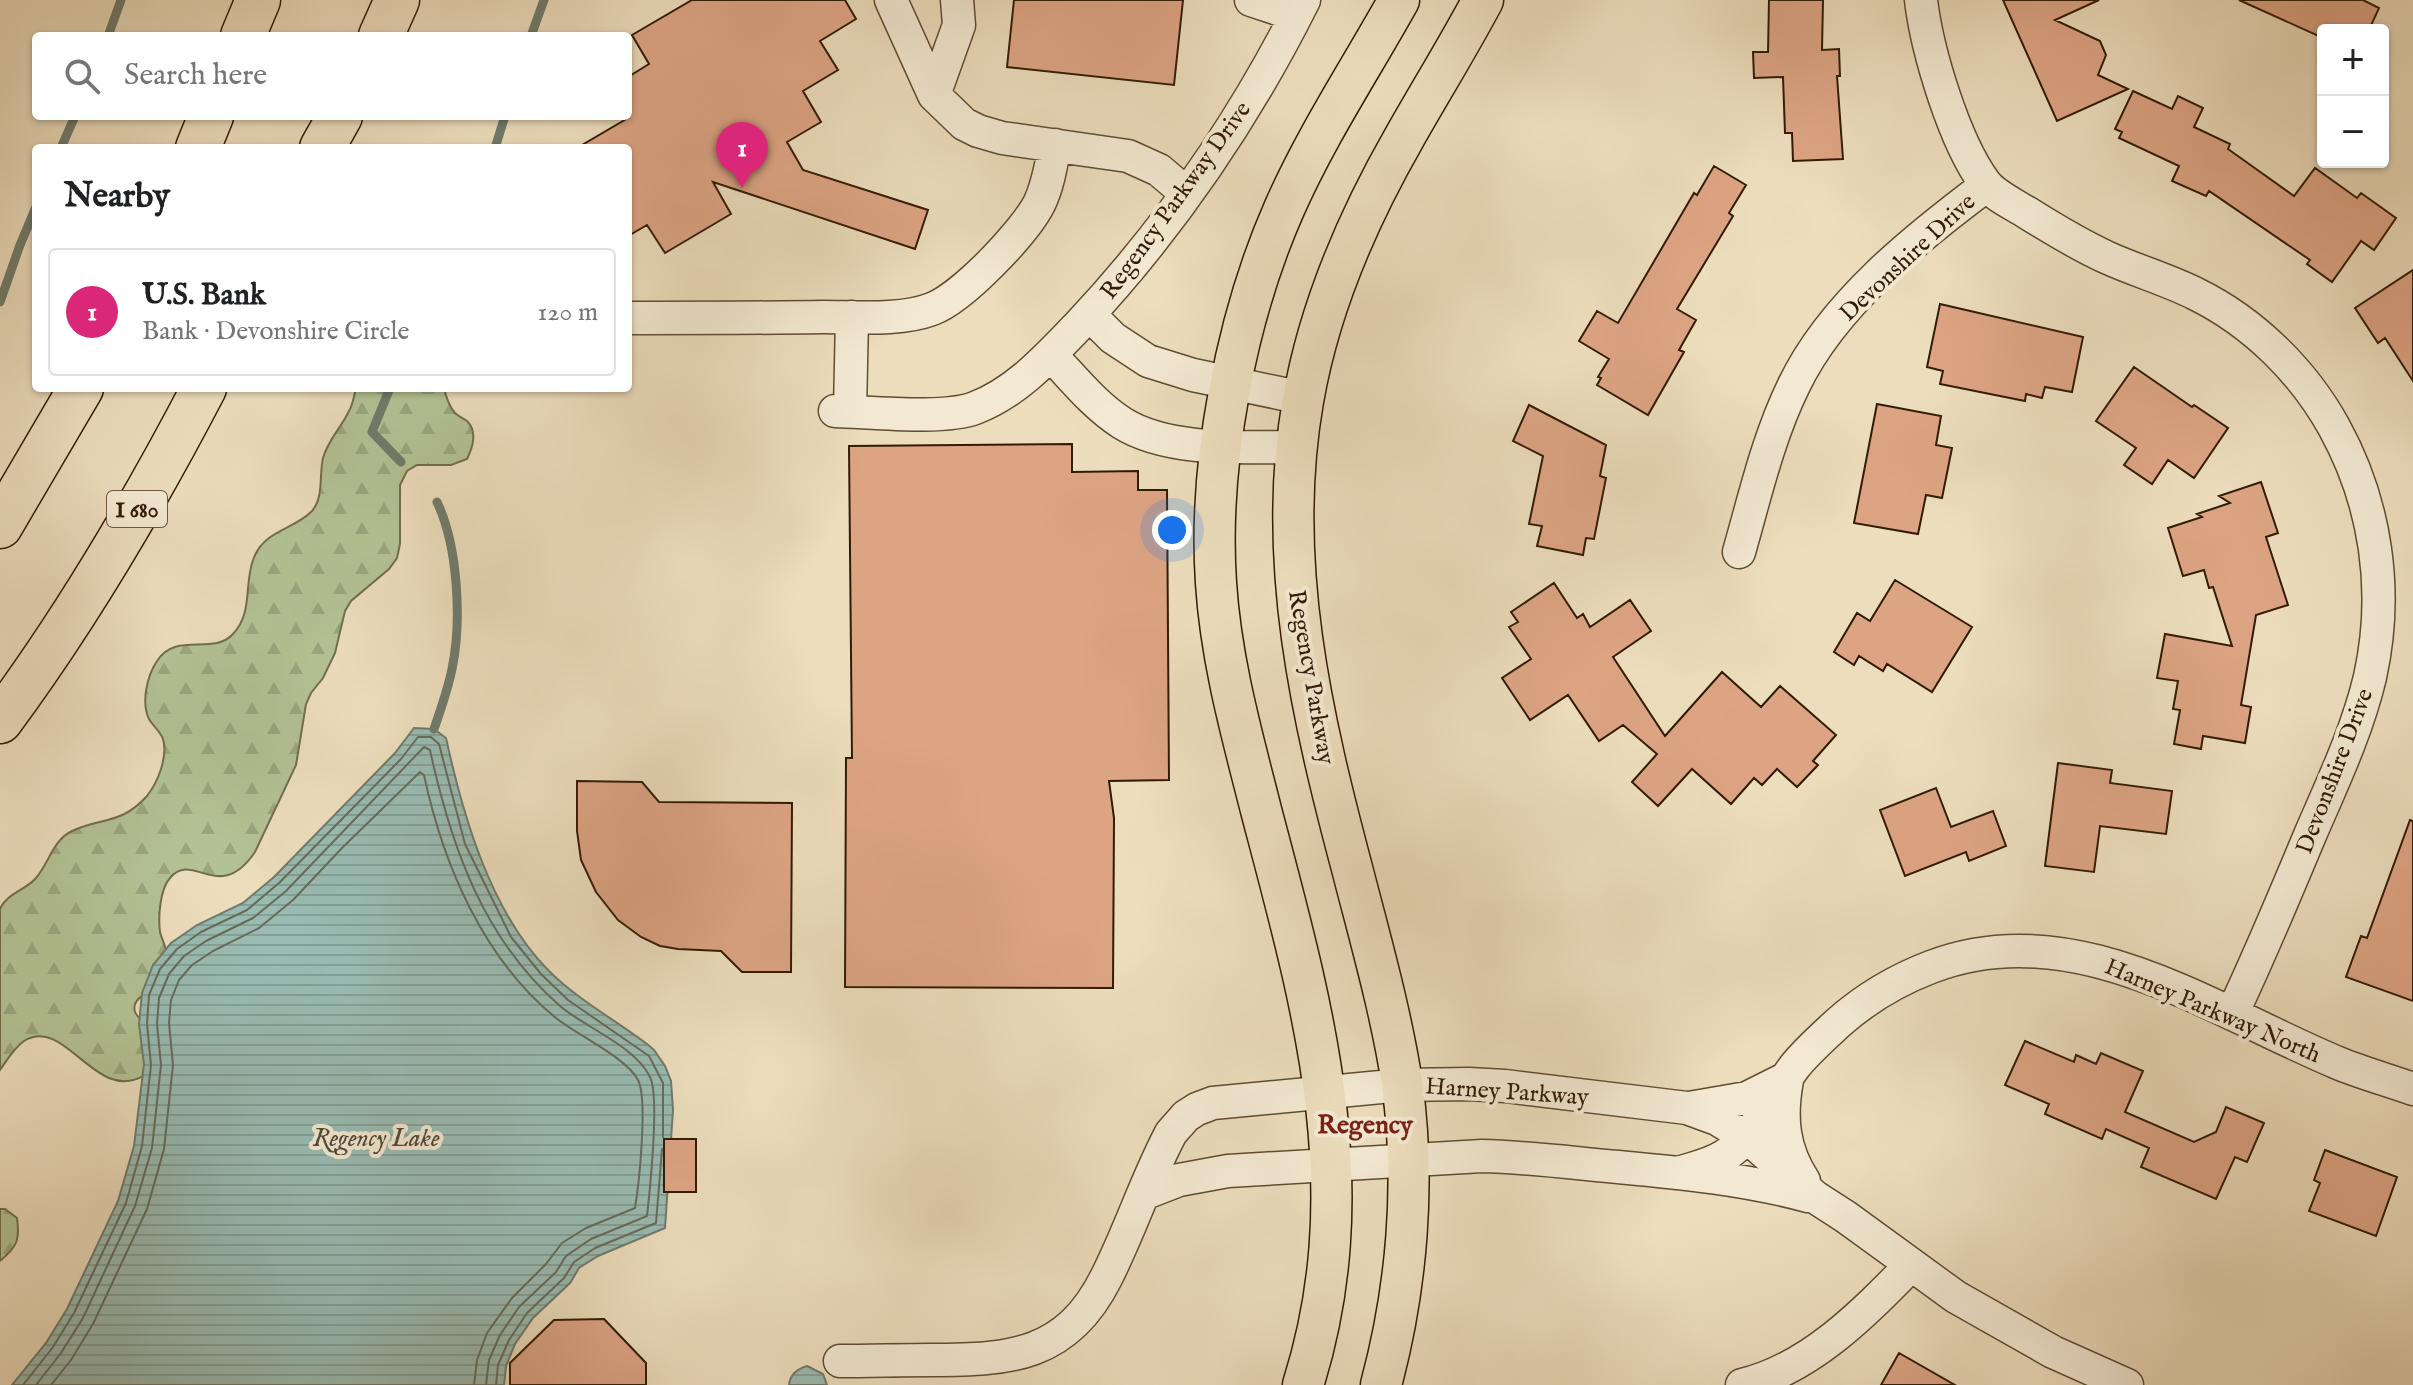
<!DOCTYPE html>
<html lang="en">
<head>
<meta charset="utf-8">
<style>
	:root { --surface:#fff; --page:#f2f2f2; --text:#202124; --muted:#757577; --line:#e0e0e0; --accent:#db2777 }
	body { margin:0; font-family:"IM FELL English",serif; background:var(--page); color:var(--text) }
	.controls { position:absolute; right:24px; top:24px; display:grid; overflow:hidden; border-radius:8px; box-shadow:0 2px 6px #0004 }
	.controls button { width:72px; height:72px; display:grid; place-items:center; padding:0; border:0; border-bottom:2px solid var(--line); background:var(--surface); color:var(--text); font:40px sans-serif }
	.you { position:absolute; left:1172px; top:530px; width:28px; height:28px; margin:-20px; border:6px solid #fff; border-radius:50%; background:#1a73e8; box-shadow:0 0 0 12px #1a73e833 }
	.badge { display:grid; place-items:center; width:52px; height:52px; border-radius:50%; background:var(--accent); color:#fff; font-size:26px; font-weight:700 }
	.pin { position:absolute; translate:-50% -66px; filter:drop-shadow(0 2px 4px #0008) }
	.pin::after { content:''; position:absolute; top:42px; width:28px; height:24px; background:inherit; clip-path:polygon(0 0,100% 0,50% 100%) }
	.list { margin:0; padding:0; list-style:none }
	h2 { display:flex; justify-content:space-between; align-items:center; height:104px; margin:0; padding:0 32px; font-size:34px }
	h2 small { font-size:26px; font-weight:400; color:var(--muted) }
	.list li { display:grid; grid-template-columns:52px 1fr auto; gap:24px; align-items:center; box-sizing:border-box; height:128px; margin:0 16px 16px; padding:0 16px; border:2px solid var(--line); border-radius:8px }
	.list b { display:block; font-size:30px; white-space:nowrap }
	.list p { margin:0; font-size:26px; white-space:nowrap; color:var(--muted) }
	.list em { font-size:26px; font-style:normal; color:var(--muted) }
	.icon { flex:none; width:44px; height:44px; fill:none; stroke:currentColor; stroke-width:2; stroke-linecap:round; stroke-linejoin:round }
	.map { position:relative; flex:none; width:2413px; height:1385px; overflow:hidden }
	.search { position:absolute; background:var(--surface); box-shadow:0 2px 6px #0004; left:32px; top:32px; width:600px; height:88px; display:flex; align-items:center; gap:20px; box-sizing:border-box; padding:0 28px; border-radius:8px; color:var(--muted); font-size:30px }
	.panel { position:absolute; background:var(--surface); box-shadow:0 2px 6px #0004; left:32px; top:144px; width:600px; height:248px; border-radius:8px }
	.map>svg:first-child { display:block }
</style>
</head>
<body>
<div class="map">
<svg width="2413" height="1385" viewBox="0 0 2413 1385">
	<defs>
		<pattern id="forest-firs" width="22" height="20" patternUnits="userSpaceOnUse" patternTransform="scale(2)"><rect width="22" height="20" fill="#b3c294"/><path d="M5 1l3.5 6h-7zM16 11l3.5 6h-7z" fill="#9aa67e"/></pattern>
		<pattern id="water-rules" width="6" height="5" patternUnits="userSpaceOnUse" patternTransform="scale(2)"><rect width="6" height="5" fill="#99bbb2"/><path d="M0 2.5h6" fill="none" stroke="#84a097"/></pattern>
	</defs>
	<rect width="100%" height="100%" fill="#ecddbc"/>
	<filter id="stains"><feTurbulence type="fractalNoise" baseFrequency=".0025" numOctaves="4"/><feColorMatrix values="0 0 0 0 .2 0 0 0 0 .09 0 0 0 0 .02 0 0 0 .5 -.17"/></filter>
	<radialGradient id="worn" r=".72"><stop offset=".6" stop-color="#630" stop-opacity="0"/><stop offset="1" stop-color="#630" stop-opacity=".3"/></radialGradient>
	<path fill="url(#forest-firs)" stroke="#726e4c" stroke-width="2" d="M 356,388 L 444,388 C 446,397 449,406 455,413 C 458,416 464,419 467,421 C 478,432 473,447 467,459 L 451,465 L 417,465 L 407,471 L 400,485 L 400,544 L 397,558 L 389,569 L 351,601 L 345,611 L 335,653 L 323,678 L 311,693 L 306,704 L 296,765 L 255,852 C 219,905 193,850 170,878 C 160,889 158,917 160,932 C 162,941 169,951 166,961 C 163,969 156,981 151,988 C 145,995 131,1000 135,1012 C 137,1017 144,1022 147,1026 L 145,1075 C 95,1105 66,1015 24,1041 C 14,1048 7,1060 0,1070 L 0,909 C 7,893 26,890 36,878 C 49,863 53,840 72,831 C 102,817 121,825 147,796 C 158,782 168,757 163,739 C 160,731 153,726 149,719 C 141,702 147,676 157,661 C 176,631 213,656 233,634 C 253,613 244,585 253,560 C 263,530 294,530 312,511 C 324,497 319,475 323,458 C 328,440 341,428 349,411 C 353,404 354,396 356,388 Z
		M 0,1209 L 5,1209 L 17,1218 C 20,1240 17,1247 0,1261 Z"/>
	<path fill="url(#water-rules)" stroke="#707b6c" stroke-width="2" d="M 414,728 L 434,729 L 446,738 C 463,816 491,913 549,971 C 578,1000 614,1019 647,1044 L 654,1050 L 665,1066 L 671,1081 L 673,1110 L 665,1228 L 598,1256 L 579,1268 L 570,1283 L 533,1318 L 515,1344 L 506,1366 L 504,1385 L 12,1385 L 46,1343 L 67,1309 L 118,1201 L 134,1146 L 144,1064 L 139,1024 L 142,993 L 153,965 L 171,943 L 197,925 L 243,903 L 274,877 L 395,753 Z
		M 807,1366 L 823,1374 L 827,1385 L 789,1385 C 790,1374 797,1369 807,1366 Z"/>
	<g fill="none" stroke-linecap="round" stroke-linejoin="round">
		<path stroke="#666b5b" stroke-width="2" d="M 23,1385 L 53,1347 L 74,1313 L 126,1203 L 142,1146 L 151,1065 L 147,1024 L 149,995 L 160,969 L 177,949 L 201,932 L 247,910 L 279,883 L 401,759 L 418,737 L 431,737 L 439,744 L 465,844 L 511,937 L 541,974 L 568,1000 L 649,1056 L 663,1083 L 663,1137
			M 36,1385 L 61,1353 L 83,1318 L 135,1206 L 152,1148 L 161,1065 L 157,1024 L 159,998 L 169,974 L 184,956 L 206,941 L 253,918 L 286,891 L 424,747 L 430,750 C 451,846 483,939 560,1006 C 586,1028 635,1046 650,1077 C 660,1098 650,1188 647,1216 L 591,1239 L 566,1256 L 556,1272 L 519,1307 L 500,1335 L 489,1360 L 486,1385
			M 51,1385 L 71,1360 L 93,1324 L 147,1209 L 164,1149 L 173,1065 L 169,1023 L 171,1000 L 179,980 L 192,965 L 213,951 L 259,928 L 293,900 L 342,848 L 420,772 L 424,775 C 443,864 483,959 556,1018 C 577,1035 627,1058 638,1080 C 648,1099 639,1184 635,1208 L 586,1228 L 562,1243 L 546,1264 L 512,1298 L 487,1333 L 477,1360 L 474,1385
			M 496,1385 L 498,1365 L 509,1340 L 527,1313 L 564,1278 L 574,1262 L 595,1248 L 656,1223 L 662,1149"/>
		<path stroke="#707b6c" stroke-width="9" d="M 108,36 L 121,0
			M 531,36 L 544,0
			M 61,148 L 75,116
			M 495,148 L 505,116
			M 0,302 L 20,245 L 36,207
			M 390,388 L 372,432 L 401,462
			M 434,729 C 441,709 448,689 452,669 C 462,621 458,546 437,502"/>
	</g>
	<path fill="#dda484" stroke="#321b04" stroke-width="2" d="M 692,0 L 845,0 L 856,19 L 820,41 L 838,70 L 803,91 L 821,122 L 787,142 L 803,170 L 928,210 L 915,249 L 713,182 L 731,214 L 665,253 L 647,225 L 628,236 L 628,148 L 577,148 L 628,118 L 628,77 L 649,64 L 632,35 Z
		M 1014,0 L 1183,0 L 1174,85 L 1007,67 Z
		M 1769,0 L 1823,0 L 1822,50 L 1839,49 L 1840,76 L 1837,76 L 1843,159 L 1793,161 L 1792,133 L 1785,133 L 1783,77 L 1754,78 L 1753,52 L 1768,52 Z
		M 2003,0 L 2099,0 L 2055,20 L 2100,41 L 2106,55 L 2098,75 L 2128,89 L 2057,121 Z
		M 2239,0 L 2363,0 L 2379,8 L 2369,30 L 2323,30 L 2323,38 Z
		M 2133,91 L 2172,109 L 2178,96 L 2203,108 L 2194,127 L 2230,144 L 2228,149 L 2294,196 L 2315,168 L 2357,198 L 2361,193 L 2396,218 L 2374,250 L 2361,241 L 2332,282 L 2307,264 L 2310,260 L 2209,191 L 2206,196 L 2172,181 L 2179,166 L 2119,138 L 2122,132 L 2115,129 Z
		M 1714,166 L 1746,185 L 1729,213 L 1733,216 L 1677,309 L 1696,320 L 1679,350 L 1684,352 L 1648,415 L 1597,385 L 1601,378 L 1598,377 L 1609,359 L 1579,341 L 1597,311 L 1618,323 L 1694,193 L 1697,195 Z
		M 2413,270 L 2413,381 L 2385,338 L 2378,343 L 2355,308 Z
		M 1940,304 L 2083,337 L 2072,392 L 2045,387 L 2042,398 L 2026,394 L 2025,401 L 1940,384 L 1943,371 L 1927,367 Z
		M 2134,367 L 2192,407 L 2194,405 L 2228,428 L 2194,478 L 2168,460 L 2152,484 L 2124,465 L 2136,448 L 2096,421 Z
		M 1877,404 L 1941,416 L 1936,445 L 1952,448 L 1942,498 L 1926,495 L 1918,534 L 1854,523 Z
		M 1529,405 L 1606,445 L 1600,476 L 1606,478 L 1594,539 L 1586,538 L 1583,555 L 1537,546 L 1542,526 L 1529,524 L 1543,456 L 1513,441 Z
		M 1072,444 L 1072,472 L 1138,471 L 1138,490 L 1167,490 L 1169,780 L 1109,781 L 1114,818 L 1113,988 L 845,987 L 846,758 L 852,758 L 849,446 Z
		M 2261,482 L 2278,533 L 2266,537 L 2288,605 L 2256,615 L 2241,705 L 2251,707 L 2245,743 L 2203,736 L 2201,749 L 2174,744 L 2180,710 L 2173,709 L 2178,681 L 2157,678 L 2165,634 L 2232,646 L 2213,587 L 2209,588 L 2204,570 L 2183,576 L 2168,528 L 2202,517 L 2197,514 L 2230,503 L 2219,496 Z
		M 1895,580 L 1972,627 L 1932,692 L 1887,664 L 1883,671 L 1859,656 L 1854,665 L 1834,652 L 1857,613 L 1870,621 Z
		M 1554,583 L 1577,618 L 1583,614 L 1590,627 L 1630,600 L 1651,631 L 1613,657 L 1665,736 L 1722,672 L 1761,707 L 1780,686 L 1836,735 L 1813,761 L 1818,765 L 1797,787 L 1777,769 L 1762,785 L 1754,778 L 1731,804 L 1692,769 L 1658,806 L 1632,782 L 1657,754 L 1623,725 L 1599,741 L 1568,695 L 1530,720 L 1502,678 L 1531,659 L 1509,627 L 1518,622 L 1511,612 Z
		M 2058,763 L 2112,770 L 2110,783 L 2172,791 L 2166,834 L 2100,826 L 2094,872 L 2045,866 Z
		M 577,781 L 642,782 L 659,802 L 792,803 L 791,972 L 742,972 L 721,951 L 678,949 L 660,946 L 641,937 L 618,920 L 596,892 L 581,860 L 577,831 Z
		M 1936,788 L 1951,827 L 1993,811 L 2006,846 L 1969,861 L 1966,852 L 1905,876 L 1880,810 Z
		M 2410,820 L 2413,821 L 2413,1001 L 2346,977 L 2361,936 L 2367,938 Z
		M 2025,1041 L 2074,1062 L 2076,1055 L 2096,1064 L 2101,1053 L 2143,1071 L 2125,1112 L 2194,1142 L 2216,1132 L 2226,1107 L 2264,1123 L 2247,1162 L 2235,1157 L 2216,1199 L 2141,1167 L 2149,1148 L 2106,1129 L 2102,1139 L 2045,1114 L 2049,1104 L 2005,1085 Z
		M 664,1139 L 696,1139 L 696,1192 L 664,1192 Z
		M 2325,1150 L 2397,1177 L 2376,1236 L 2309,1211 L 2320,1183 L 2314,1180 Z
		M 604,1319 L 646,1363 L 646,1385 L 510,1385 L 510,1363 L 554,1320 Z
		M 1899,1353 L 1955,1385 L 1881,1385 Z"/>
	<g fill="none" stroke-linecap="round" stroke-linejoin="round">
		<defs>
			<path id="minor" d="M 891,0 L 934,95 L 964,124 L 978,131 L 1002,138 L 1128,156 L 1159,170 L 1186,193
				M 1251,0 L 1296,15
				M 1921,0 C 1927,51 1954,141 1985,183 C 1994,195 2013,204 2026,212 C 2053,229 2079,245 2108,258 C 2137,271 2168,280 2196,294 C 2253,322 2303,371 2334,427 C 2376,503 2389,591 2370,677 C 2357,732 2332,784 2310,835 C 2285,895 2260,955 2232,1014
				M 934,95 L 959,25 L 957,0
				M 1089,314 L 1113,338 L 1148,361 L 1193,375 L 1303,398
				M 628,318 C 693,318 758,318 823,317 C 856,317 901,321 932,309 C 962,298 1024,233 1039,204 C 1048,186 1051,165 1055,145
				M 1051,355 C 1073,378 1094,405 1122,423 C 1168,452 1244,447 1297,447
				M 835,411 C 871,412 944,420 975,408 C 1017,392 1048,357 1079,325 C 1169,229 1245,118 1304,0
				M 850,411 L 852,317
				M 1739,552 C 1755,496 1768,438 1794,385 C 1833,304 1916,238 1987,185
				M 1787,1080 C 1780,1118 1783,1149 1804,1181
				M 1689,1108 L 1747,1098 L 1785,1079
				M 1678,1173 C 1694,1168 1710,1165 1724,1156 C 1757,1136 1772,1096 1795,1066 C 1807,1051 1823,1037 1838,1023 C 1865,999 1897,980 1931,967 C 2073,912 2211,1010 2338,1063 C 2362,1073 2388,1080 2413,1089
				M 1143,1194 L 1179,1180 L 1228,1171 L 1482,1156 C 1527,1157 1573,1163 1618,1167 C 1682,1173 1745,1179 1808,1196
				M 840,1361 C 870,1361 901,1360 931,1360 C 1011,1360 1067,1356 1106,1278 C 1130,1231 1146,1180 1171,1133 L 1186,1116 L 1197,1109 L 1213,1103 L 1402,1085 L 1469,1084 L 1505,1086 L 1687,1108 L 1717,1119 L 1747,1137 L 1815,1197 L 1846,1217 L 1956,1297 L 2053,1352 L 2127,1385
				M 1742,1385 C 1810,1369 1864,1313 1911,1265"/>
			<path id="major" d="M 1303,1385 C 1366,1186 1312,1004 1261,810 C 1242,735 1221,661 1216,583 C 1208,464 1236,318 1284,209 C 1316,136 1360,70 1399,0
				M 1381,1385 C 1407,1288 1416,1183 1402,1083 C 1391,1012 1371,942 1353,872 C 1312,718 1275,561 1303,401 C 1319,308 1357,220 1404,138 C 1430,92 1458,47 1483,0"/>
			<path id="highway" d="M 243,36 L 258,0
				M 381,36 L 397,0
				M 198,148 L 211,116
				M 322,148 L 340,116
				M 0,526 L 81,388
				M 0,721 C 77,617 144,503 204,388"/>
		</defs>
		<use href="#minor" stroke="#604c32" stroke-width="35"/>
		<use href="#major" stroke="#321b04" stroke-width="43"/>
		<use href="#highway" stroke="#321b04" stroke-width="47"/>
		<use href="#minor" stroke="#f3e9d3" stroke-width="32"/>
		<use href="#major" stroke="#ecddbc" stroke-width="40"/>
		<use href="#highway" stroke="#ecddbc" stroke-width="44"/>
	</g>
	<g text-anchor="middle" stroke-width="8" stroke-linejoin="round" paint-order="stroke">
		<rect fill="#f3e9d3" stroke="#6c5942" stroke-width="2" x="107" y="491" width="60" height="36" rx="6"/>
		<g font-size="22" font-weight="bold" fill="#321b04">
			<text x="137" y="517">I 680</text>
		</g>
		<g font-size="24" fill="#321b04" stroke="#f3e9d3">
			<text transform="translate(1175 200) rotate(-54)" y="8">Regency Parkway Drive</text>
			<text transform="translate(1907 257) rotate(-43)" y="8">Devonshire Drive</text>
			<text transform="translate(1312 677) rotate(80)" y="8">Regency Parkway</text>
			<text transform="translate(2334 771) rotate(-69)" y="8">Devonshire Drive</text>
			<text transform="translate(2213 1010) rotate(23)" y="8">Harney Parkway North</text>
			<text transform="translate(1507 1091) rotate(4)" y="8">Harney Parkway</text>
		</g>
		<g font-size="26" font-weight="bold" fill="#7a1f14" stroke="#f3e9d3">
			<text x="1365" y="1133">Regency</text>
		</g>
		<g font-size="26" font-style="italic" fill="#514b38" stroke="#f3e9d3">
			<text x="376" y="1146">Regency Lake</text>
		</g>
	</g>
	<rect width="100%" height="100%" filter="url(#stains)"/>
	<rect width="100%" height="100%" fill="url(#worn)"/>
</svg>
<div class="controls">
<button>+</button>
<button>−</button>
</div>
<div class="you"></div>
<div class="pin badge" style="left:742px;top:188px">1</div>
<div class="search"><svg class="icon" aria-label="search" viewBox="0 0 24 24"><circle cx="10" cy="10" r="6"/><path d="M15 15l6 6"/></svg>Search here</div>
<section class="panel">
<h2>Nearby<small></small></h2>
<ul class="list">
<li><span class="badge">1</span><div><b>U.S. Bank</b><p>Bank · Devonshire Circle</p></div><em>120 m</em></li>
</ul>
</section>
</div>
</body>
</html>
